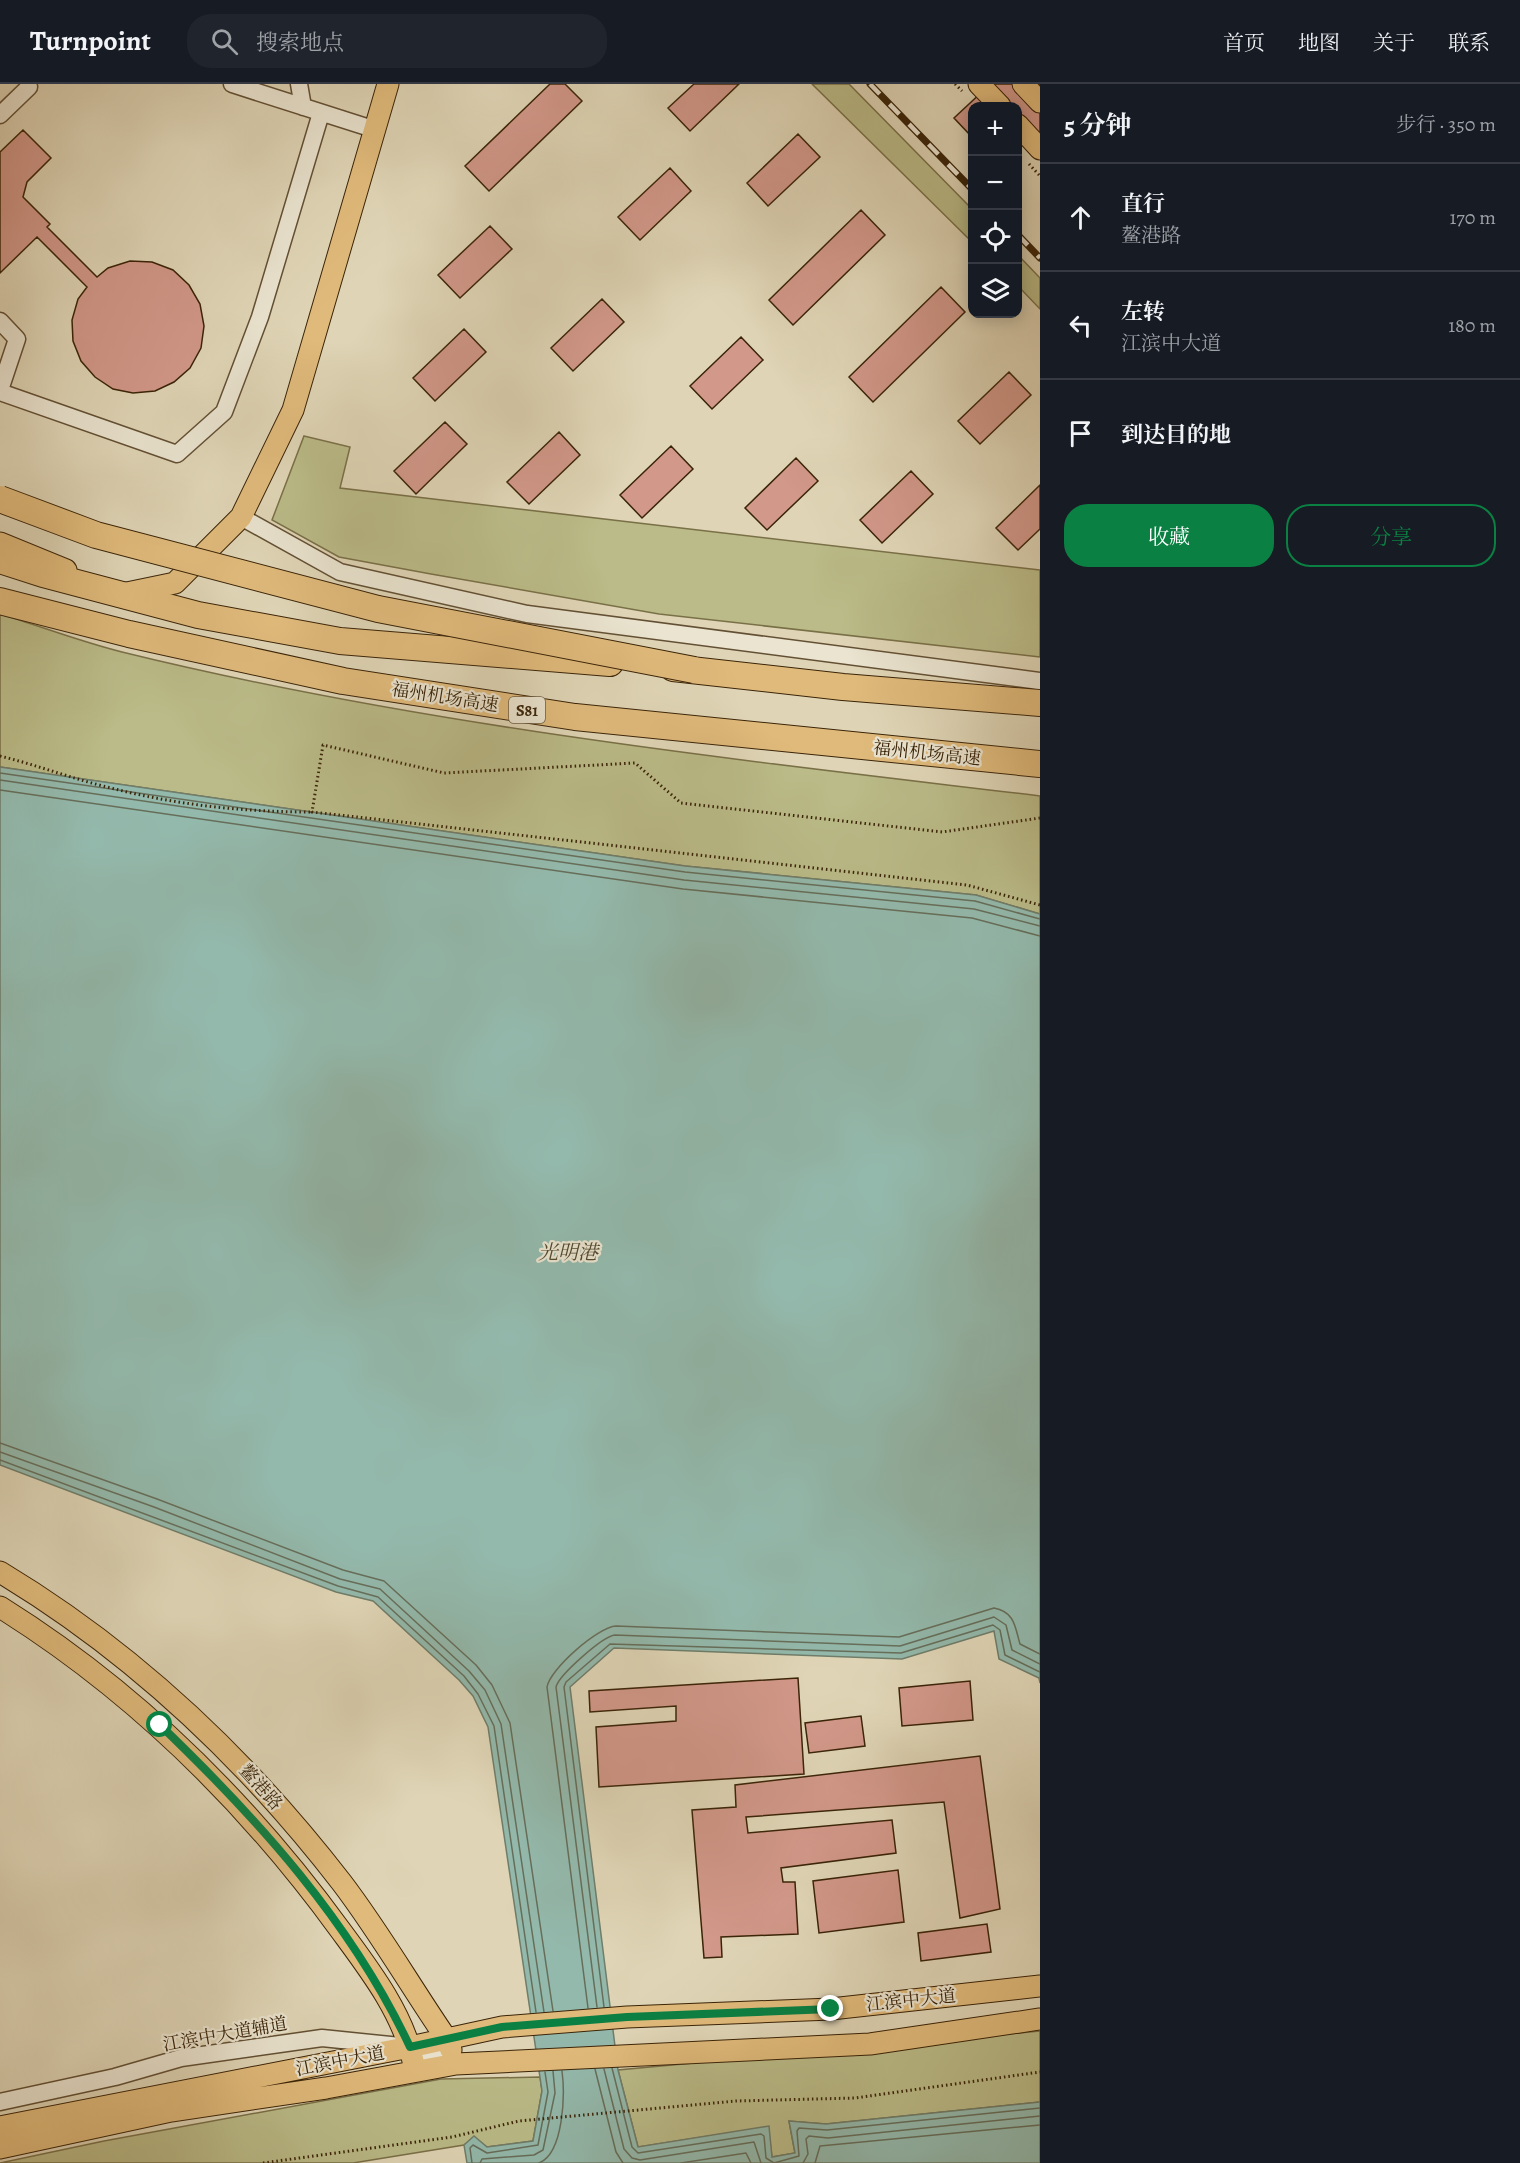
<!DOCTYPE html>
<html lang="zh">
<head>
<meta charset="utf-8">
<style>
	:root { --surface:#171b24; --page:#20242c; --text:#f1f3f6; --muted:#9ea1a6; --line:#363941; --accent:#0b8043 }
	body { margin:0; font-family:Alegreya,"Noto Serif SC",serif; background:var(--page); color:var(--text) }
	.controls { position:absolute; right:18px; top:18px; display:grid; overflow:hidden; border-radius:12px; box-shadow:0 3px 15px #0003 }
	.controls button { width:54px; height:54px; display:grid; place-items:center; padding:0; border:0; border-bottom:2px solid var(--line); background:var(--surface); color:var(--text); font:30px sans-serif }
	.stop { position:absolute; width:18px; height:18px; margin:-14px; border:4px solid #0b8043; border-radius:50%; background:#fff }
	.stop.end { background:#0b8043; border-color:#fff; box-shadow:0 2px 6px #0008 }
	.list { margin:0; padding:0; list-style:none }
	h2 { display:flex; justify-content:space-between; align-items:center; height:78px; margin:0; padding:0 24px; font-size:26px }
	h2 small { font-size:20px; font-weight:400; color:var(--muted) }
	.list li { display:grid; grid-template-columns:39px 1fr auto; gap:18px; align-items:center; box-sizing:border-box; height:108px; padding:0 24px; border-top:2px solid var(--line) }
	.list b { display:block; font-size:22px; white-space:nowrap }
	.list p { margin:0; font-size:20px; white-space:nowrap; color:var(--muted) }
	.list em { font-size:20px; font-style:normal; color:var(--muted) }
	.actions { display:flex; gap:12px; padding:18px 24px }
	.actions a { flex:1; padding:14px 0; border:2px solid var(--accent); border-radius:24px; text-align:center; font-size:21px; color:var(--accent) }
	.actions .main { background:var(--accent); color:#fff }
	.icon { flex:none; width:33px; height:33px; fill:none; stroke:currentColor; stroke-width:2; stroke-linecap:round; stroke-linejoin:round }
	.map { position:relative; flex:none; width:1040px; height:2079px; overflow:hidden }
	header { display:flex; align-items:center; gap:36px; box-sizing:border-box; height:84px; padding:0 30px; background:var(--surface); border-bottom:2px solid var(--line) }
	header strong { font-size:28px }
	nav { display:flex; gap:33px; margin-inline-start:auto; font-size:21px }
	.search { width:420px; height:54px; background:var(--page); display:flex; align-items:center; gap:15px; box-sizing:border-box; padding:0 21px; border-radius:24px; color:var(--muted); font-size:22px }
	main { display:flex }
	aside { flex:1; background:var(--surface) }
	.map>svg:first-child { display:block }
</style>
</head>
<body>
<header>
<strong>Turnpoint</strong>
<div class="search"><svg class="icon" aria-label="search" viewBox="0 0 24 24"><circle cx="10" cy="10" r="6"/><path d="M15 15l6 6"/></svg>搜索地点</div>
<nav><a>首页</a><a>地图</a><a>关于</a><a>联系</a></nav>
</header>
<main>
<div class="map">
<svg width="1040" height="2079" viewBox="0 0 1040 2079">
	<rect width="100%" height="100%" fill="#dfd5b6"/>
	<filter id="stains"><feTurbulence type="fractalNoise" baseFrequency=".00333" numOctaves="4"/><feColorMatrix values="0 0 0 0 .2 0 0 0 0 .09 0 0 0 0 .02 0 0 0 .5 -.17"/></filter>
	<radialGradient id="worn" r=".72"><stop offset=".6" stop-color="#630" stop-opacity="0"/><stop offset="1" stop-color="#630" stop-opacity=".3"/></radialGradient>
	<path fill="#babb88" stroke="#7a7048" stroke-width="1.5" d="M 812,0 L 849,0 L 972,125 L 972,158 Z
		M 1018,171 L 1040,194 L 1040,225 L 1018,202 Z
		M 304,352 L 350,363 L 340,404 L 1040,486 L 1040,573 L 659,530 L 431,490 L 339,473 L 272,436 Z
		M 0,530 C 40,542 81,558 122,568 C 423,642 733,675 1040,712 L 1040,830 L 976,811 L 685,782 L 0,683 Z
		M 1040,1947 L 1040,2018 L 826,2040 L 789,2037 L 795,2069 L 772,2073 L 768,2043 L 638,2063 L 618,1986 Z
		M 540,1993 L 542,2007 L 533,2057 L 487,2063 L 474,2053 L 464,2061 L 353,2079 L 0,2079 L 104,2057 L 441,1995 Z"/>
	<path fill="#93b9ac" stroke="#6f7d6a" stroke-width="1.5" d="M 0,683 L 685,782 L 976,811 L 1040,830 L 1040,1599 L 1039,1594 L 999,1575 L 994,1547 L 902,1575 L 614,1564 L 570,1603 L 618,1986 L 638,2063 L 769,2042 L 772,2073 L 795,2069 L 789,2037 L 826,2040 L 1040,2018 L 1040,2079 L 467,2079 L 464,2061 L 474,2052 L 487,2063 L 533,2057 L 542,2007 L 488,1643 L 473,1612 L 459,1596 L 373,1517 L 336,1508 L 0,1381 Z"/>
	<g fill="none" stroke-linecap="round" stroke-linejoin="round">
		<path stroke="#666e5a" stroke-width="1.5" d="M 0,689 L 685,788 L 975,817 L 1040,835
			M 0,696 L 684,796 L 974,825 L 1040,842
			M 0,706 L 683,805 L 972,834 L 1040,852
			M 0,1359 L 157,1415 L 343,1486 L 384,1497 L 476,1581 L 492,1601 L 510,1639 L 553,1927
			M 0,1368 L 154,1423 L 340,1495 L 380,1505 L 469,1587 L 485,1606 L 501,1640 L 544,1928
			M 0,1376 L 338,1502 L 378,1513 L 464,1592 L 478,1610 L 494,1642 L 536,1928
			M 597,1923 L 556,1603 C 559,1591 603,1552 615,1551 L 900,1562 L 994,1533 L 1006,1541 L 1012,1566 L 1040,1580
			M 604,1923 L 564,1603 L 566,1598 L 610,1560 L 901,1569 L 993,1541 L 1000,1546 L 1005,1571 L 1040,1588
			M 588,1924 L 547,1603 C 550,1585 598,1543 616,1542 L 899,1553 L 994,1524 C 1015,1528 1015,1543 1020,1560 L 1040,1570
			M 612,1984 L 632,2063 L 638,2069 L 761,2050 L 764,2052 L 766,2074 L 774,2079 L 799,2072 L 797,2047 L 799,2044 L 827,2046 L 1040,2024
			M 595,1985 L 616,2068 L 623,2079
			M 604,1985 L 624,2065 L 632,2074 L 640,2076 L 754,2058 L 761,2079
			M 472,2079 L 470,2064 L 473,2061 L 487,2069 L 538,2061 L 548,2008 L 545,1988
			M 480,2079 L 482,2075 L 534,2071 L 543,2066 L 555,2009 L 553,1987
			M 539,2079 C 564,2069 565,2010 562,1987
			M 681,2079 L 746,2069 L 751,2079
			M 803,2079 L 808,2070 L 806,2055 L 809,2052 L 828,2054 L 1040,2032
			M 815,2079 L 820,2062 L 1040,2041"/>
	</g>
	<path fill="#d2988a" stroke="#3a2408" stroke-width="1.5" d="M 550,0 L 565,0 L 582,17 L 489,107 L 465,82 Z
		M 694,0 L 739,0 L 690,47 L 668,24 Z
		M 979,0 L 1040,0 L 1040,67 L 1018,42 L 1018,22 L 972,22 L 972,53 L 954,34 L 984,6 Z
		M 23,46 L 51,74 L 27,98 L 23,113 L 50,140 L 47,143 L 97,193 L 108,184 L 130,177 L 152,178 L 173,186 L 189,201 L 200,220 L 204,242 L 201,264 L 190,284 L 174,298 L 155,307 L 133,309 L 113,305 L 95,293 L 81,277 L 73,257 L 72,236 L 78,215 L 87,203 L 37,153 L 0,189 L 0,68 Z
		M 798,50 L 820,73 L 768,122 L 747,99 Z
		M 670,84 L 691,107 L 640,156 L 618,133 Z
		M 861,126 L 885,151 L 793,241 L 769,216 Z
		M 490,142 L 512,165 L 460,214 L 438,191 Z
		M 941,203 L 965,228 L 873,318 L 849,293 Z
		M 602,215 L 624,238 L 573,287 L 551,264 Z
		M 464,245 L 486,268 L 435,317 L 413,294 Z
		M 741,253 L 763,276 L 712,325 L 690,302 Z
		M 1009,288 L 1031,311 L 980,360 L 958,337 Z
		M 445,338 L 467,360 L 416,410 L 394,387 Z
		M 559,348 L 580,371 L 529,420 L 507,398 Z
		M 671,362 L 693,385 L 642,434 L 620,411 Z
		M 796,374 L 818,397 L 767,446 L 745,424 Z
		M 911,387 L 933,410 L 882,459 L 860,436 Z
		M 1040,401 L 1040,445 L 1018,466 L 996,444 Z
		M 798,1594 L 804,1690 L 599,1703 L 596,1643 L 676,1637 L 676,1622 L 590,1628 L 589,1607 Z
		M 970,1597 L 973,1636 L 902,1642 L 899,1604 Z
		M 861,1632 L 865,1662 L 809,1669 L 805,1639 Z
		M 980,1672 L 1000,1825 L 960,1834 L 944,1718 L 746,1733 L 748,1749 L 892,1736 L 896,1769 L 781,1784 L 783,1798 L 795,1798 L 798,1850 L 721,1853 L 722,1873 L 704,1874 L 692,1726 L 736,1723 L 735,1701 Z
		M 898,1786 L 904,1838 L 819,1849 L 813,1797 Z
		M 987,1840 L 991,1868 L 921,1877 L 918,1849 Z"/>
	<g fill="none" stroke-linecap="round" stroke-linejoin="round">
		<defs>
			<path id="minor" d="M 232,0 L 373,45
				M 299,0 L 303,23
				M 0,31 L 29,3
				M 0,237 L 17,255 L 0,306
				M 0,308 L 177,370 L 224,328 L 260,233 L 321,29
				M 241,433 L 340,488 L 527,530 L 1040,597
				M 0,2018 L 115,1993 L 181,1974 L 322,1954 L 410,1963 L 455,1980"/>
			<path id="major" d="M 979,0 L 1000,22
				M 1023,0 L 1040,18
				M 1018,41 L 1040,65
				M 0,459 L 66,486
				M 122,510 L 175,499 L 241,433 L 293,326 L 388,0
				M 0,1488 C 133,1568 247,1676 342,1799 C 380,1849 411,1903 446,1954 L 451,1966
				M 0,1523 C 136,1608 247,1718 341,1847 C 369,1885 403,1929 413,1977
				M 0,2043 L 410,1963 L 502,1943 L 627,1933 L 831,1925 L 1040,1902
				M 0,2064 L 171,2027 L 326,2004 L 456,1980 L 870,1960 L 1040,1935"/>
			<path id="highway" d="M 0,476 L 43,490 L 198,531 L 340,557 L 610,579
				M 0,517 L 129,550 L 343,597 L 575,633 L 1040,680
				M 673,584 L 843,603 L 1040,619"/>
		</defs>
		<use href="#minor" stroke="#635034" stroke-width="19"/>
		<use href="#major" stroke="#3a2408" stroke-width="23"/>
		<use href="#highway" stroke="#3a2408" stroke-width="28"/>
		<path stroke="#3a2408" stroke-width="3" stroke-dasharray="1.5 3" stroke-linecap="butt" d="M 955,0 L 962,7
			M 1029,80 L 1040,92
			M 0,672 C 37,681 73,695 111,704 C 177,721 243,728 312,728
			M 1040,734 L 942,748 L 681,719 L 635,679 L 444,689 L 323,661 L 312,728 L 967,801 L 1040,821
			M 263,2079 L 452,2053 L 519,2037 L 736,2017 L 855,2014 L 1040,1988"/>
		<use href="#minor" stroke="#eae4d0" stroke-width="16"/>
		<use href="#major" stroke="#e0ba7b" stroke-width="21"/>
		<use href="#highway" stroke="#e0ba7b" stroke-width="26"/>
		<defs>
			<path id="rail" d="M 870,0 L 972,105
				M 1018,151 L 1040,174"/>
		</defs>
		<use href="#rail" stroke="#3a2408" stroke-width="7"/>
		<use href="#rail" stroke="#eae4d0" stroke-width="4.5" stroke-dasharray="14" stroke-linecap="butt"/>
		<defs>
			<path id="highway-bridge" d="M 0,415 L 96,451 L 378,525 L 694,586"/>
		</defs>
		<use href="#highway-bridge" stroke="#3a2408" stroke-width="28" stroke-linecap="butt"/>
		<use href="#highway-bridge" stroke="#e0ba7b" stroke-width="26"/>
	</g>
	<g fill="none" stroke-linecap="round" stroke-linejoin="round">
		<path stroke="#0b8043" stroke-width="8" d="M 160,1641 C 258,1735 352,1839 410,1963 L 502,1943 L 627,1933 L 831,1925"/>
	</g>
	<g text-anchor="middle" stroke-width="4.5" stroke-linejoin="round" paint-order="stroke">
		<rect fill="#eae4d0" stroke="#6f5e44" stroke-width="1.5" x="509" y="613" width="36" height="26" rx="4.5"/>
		<g font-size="16" font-weight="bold" fill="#3a2408">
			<text x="527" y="632">S81</text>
		</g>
		<g font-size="18" fill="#3a2408" stroke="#eae4d0">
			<text transform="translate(445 613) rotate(9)" y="6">福州机场高速</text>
			<text transform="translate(927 669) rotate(6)" y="6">福州机场高速</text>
			<text transform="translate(261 1703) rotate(48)" y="6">鳌港路</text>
			<text transform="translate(911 1916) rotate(-6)" y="6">江滨中大道</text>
			<text transform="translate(225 1950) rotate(-10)" y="6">江滨中大道辅道</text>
			<text transform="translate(340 1977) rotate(-11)" y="6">江滨中大道</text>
		</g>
		<g font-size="20" font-style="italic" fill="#504931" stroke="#eae4d0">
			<text x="568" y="1175">光明港</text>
		</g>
	</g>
	<rect width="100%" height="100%" filter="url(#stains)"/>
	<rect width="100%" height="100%" fill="url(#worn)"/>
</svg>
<div class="controls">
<button>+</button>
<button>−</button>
<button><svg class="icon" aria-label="locate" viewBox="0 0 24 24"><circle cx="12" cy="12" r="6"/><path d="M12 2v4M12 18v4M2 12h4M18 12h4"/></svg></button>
<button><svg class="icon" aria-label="layers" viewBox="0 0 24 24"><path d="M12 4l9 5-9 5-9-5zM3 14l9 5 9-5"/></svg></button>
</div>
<div class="stop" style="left:160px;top:1641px"></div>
<div class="stop end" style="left:831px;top:1925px"></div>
</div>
<aside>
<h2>5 分钟<small>步行 · 350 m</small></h2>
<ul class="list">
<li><svg class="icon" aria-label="ahead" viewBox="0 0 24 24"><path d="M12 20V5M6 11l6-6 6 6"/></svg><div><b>直行</b><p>鳌港路</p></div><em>170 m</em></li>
<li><svg class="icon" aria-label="left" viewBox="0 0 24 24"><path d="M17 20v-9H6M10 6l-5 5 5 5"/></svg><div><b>左转</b><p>江滨中大道</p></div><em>180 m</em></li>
<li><svg class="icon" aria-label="arrive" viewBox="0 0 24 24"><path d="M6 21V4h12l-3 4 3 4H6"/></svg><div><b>到达目的地</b></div></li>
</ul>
<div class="actions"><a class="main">收藏</a><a>分享</a></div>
</aside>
</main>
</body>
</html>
